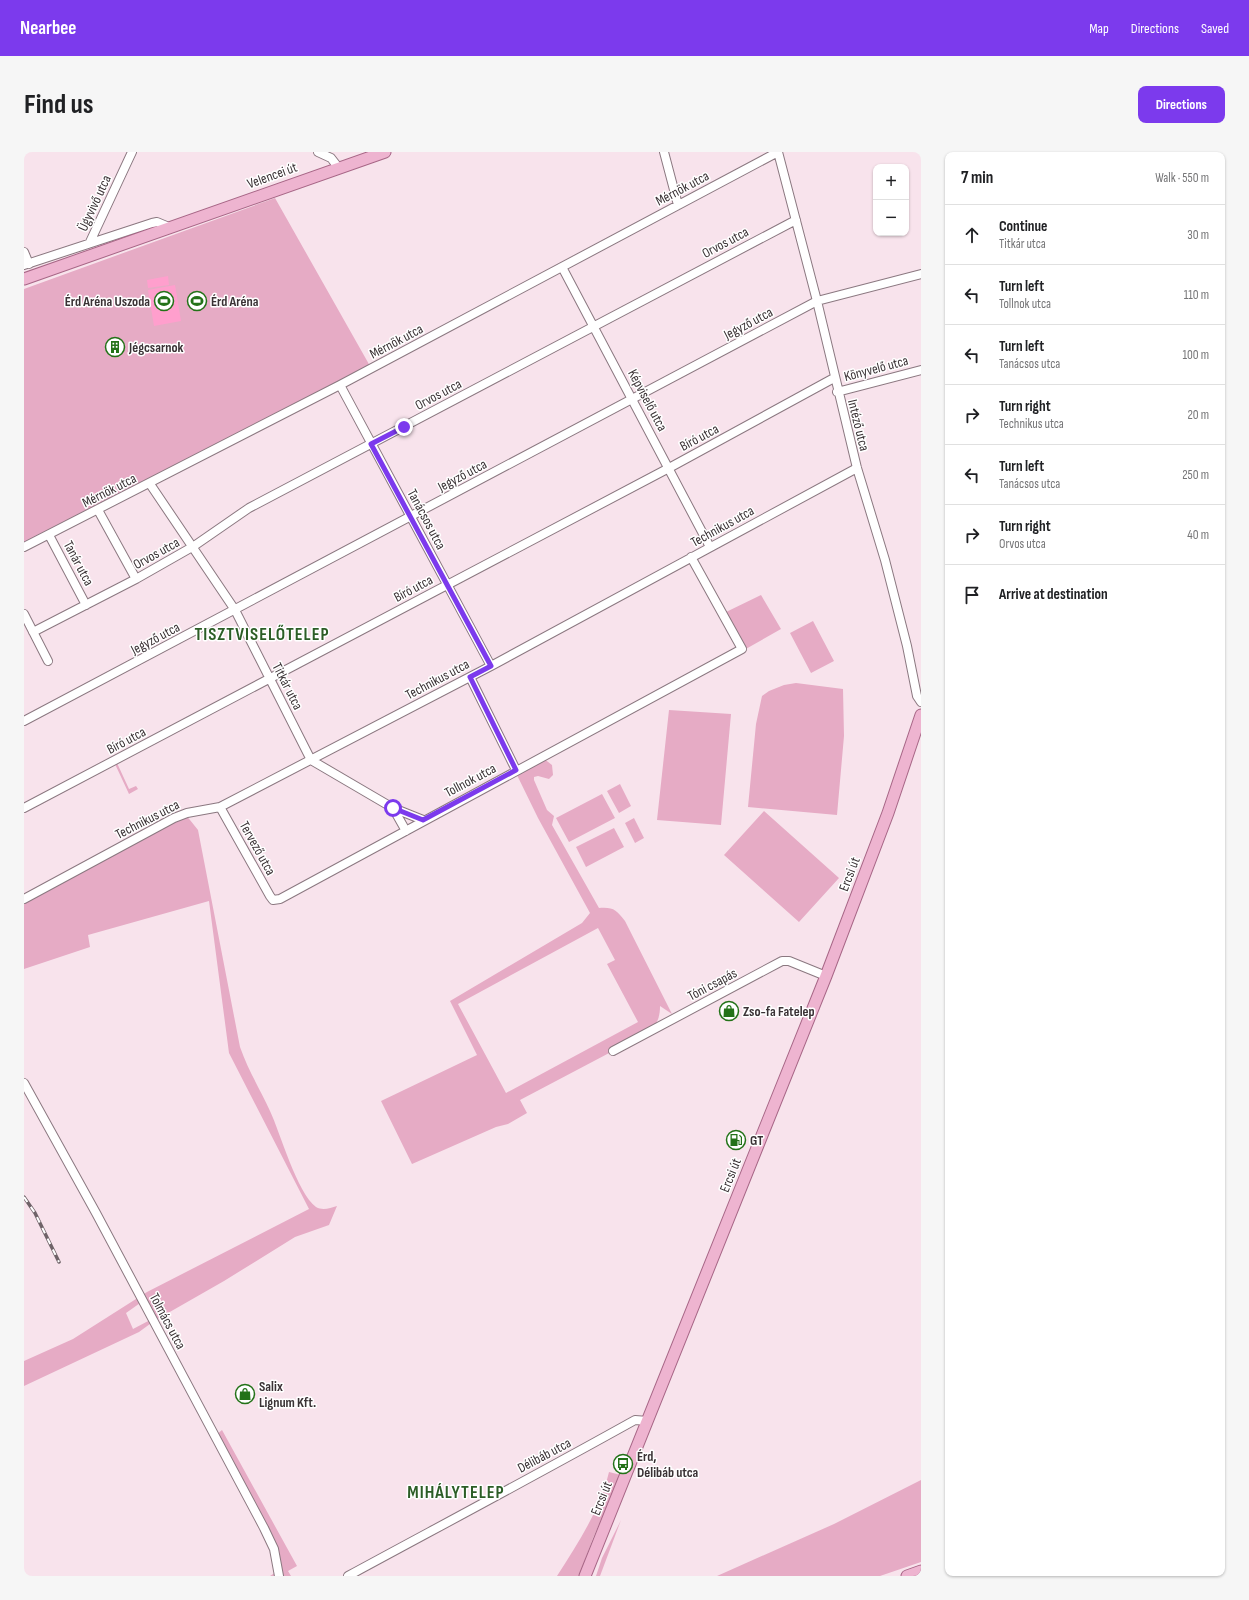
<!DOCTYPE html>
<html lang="en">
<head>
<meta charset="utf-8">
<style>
	:root { --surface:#fff; --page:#f6f6f6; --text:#202124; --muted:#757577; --line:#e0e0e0; --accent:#7c3aed }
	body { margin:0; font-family:"Sofia Sans Condensed",sans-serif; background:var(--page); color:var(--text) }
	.controls { position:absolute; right:12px; top:12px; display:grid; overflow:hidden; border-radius:8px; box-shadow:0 1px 3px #0004 }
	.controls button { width:36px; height:36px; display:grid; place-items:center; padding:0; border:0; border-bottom:1px solid var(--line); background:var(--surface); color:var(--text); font:20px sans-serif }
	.stop { position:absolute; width:12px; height:12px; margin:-9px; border:3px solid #7c3aed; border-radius:50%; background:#fff }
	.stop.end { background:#7c3aed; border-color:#fff; box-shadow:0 1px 4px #0008 }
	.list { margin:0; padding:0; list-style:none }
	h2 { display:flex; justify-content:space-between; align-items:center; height:52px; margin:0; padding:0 16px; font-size:17px }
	h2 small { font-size:13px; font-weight:400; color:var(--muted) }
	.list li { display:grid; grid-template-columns:26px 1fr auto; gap:12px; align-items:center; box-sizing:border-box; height:60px; padding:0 16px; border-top:1px solid var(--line) }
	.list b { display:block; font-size:15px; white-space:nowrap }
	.list p { margin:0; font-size:13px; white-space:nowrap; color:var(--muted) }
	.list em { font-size:13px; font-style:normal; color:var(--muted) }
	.icon { flex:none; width:22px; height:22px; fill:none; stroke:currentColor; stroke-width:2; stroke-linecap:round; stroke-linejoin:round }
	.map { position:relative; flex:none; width:897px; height:1424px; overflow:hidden; border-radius:8px }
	header { display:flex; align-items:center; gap:24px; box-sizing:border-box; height:56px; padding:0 20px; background:var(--accent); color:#fff }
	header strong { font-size:19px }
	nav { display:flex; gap:22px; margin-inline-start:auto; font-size:14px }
	.intro { display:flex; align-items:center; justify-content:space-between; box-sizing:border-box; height:96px; padding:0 24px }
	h1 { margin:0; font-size:28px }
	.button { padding:10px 18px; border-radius:8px; background:var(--accent); color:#fff; font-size:14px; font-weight:700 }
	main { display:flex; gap:24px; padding:0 24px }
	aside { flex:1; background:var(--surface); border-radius:8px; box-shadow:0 1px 3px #0004 }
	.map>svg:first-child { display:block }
</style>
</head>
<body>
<header>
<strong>Nearbee</strong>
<nav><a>Map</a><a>Directions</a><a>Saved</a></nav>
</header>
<div class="intro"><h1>Find us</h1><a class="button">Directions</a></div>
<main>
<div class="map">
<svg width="897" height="1424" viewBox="0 0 897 1424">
	<rect width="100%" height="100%" fill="#f8e3ec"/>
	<path fill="#e6abc5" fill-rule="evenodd" d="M 251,46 L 346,214 L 0,391 L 0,137 Z
		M 737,443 L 757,477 L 720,498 L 700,461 Z
		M 789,469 L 810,509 L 787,521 L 766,481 Z
		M 772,531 L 819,537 L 820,584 L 813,663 L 724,655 L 732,572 L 738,544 L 745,539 L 760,533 Z
		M 645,558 L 707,562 L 697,673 L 633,668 Z
		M 519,606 L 528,613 L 529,623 L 525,627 L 514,624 L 510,625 L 510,628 L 523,658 L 530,664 L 528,673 L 575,756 C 590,755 592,758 601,769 L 648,862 L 636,854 C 636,866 633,872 625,880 L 496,948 L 503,961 L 484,972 L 472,975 L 388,1012 L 357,949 L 453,903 L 426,849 L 558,771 L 566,761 L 514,666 L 492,621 ZM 574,776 L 591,808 L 583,812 L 614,870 L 482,941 L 434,852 Z
		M 93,611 L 105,637 L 112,634 L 114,637 L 105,642 L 91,612 Z
		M 596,632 L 607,654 L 595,661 L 583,639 Z
		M 578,642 L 591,666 L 545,690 L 532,666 Z
		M 740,659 L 815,726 L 775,770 L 700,703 Z
		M 162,663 L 174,678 L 216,895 C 224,918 236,937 246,959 C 256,980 273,1041 292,1055 C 299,1059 306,1056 313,1054 L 305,1073 L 271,1085 L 200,1129 L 130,1169 L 115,1180 L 0,1234 L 0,1209 L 49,1187 L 123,1140 L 285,1057 L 205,901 L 185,749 L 64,783 L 66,795 L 0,817 L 0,750 ZM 119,1149 L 128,1167 L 109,1177 L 102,1161 Z
		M 610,666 L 620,686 L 611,691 L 601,671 Z
		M 590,676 L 600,695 L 562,715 L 552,695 Z
		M 198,1278 L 273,1414 L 264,1419 L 267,1424 L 246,1424 L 255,1418 L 252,1406 L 191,1284 Z
		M 585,1320 L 597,1323 L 569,1386 L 555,1424 L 533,1424 C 554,1391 576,1358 585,1320 Z
		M 897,1328 L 897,1410 L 856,1424 L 693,1424 L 810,1372 Z
		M 597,1368 L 576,1424 L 572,1424 L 578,1406 Z"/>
	<path fill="#ff9fcd" d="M 144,124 L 145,133 L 124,136 L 123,128 Z
		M 151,133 L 157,169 L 130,174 L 124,138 Z"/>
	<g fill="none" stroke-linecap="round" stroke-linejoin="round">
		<defs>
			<path id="minor" d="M 294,0 L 307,6 L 314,15
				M 640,0 L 654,53
				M 754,0 L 793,149 L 833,316 L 861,408 L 883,494 L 893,544 L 897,550
				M 66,90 L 108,0
				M 0,100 L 5,112
				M 0,113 L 128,71 L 133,70 L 145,75
				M 538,115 L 686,395
				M 316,233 L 467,514
				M 813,240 L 897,218
				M 126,332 L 211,458 L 287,608 L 369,656
				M 74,358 L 112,427
				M 25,383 L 62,453
				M 0,395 L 316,233 L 754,0
				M 0,462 L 24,509
				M 9,480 L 112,427 L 170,394 L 225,356 L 772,68
				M 446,525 L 492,618
				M 0,569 L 793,149 L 897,122
				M 196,655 L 246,744 L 249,748 L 256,747 L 718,497 L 667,405
				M 0,656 L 645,316 L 810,226
				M 382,679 L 369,656 L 399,668
				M 0,747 L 150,666 L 163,661 L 196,655 L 467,514 L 833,316
				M 589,899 L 758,809 L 765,809 L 802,824
				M 0,931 L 72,1061 L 240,1376 L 250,1397 L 255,1424
				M 324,1424 C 420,1372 516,1321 611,1268 L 624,1269"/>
			<path id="major" d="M 0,127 L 361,0
				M 561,1424 L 802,824 L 864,661 L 897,563
				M 883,1424 L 897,1419"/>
		</defs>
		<use href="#minor" stroke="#8b7880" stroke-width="10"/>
		<use href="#major" stroke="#a76686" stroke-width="13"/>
		<use href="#minor" stroke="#fff" stroke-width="8"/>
		<use href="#major" stroke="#eeb4d0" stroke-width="11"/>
		<defs>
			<path id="rail" d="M 0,1045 L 11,1061 L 35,1110"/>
		</defs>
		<use href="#rail" stroke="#6f6368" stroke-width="3.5"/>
		<use href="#rail" stroke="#fff" stroke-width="2" stroke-dasharray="6" stroke-linecap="butt"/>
	</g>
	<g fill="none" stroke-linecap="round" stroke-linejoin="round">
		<path stroke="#7c3aed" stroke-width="5" d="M 369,656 L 399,668 L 492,618 L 446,525 L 467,514 L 347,292 L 380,275"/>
	</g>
	<defs>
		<symbol id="stadium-ring" viewBox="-11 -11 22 22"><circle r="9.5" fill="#fff" stroke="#237218" stroke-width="1.5"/><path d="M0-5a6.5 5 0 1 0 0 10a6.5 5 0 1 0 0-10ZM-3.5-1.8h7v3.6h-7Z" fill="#237218"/></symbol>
		<symbol id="building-ring" viewBox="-11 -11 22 22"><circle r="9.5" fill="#fff" stroke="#237218" stroke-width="1.5"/><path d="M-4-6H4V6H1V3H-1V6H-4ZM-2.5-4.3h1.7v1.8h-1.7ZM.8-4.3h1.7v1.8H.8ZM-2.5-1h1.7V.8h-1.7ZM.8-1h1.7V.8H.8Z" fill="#237218"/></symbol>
		<symbol id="shop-ring" viewBox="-11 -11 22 22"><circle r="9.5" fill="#fff" stroke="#237218" stroke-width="1.5"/><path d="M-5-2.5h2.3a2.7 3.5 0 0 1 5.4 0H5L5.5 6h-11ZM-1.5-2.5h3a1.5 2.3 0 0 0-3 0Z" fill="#237218"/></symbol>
		<symbol id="fuel-ring" viewBox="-11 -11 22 22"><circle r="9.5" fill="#fff" stroke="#237218" stroke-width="1.5"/><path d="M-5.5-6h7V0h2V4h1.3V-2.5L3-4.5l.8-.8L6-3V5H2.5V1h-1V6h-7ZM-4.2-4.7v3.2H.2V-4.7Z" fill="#237218"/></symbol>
		<symbol id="bus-ring" viewBox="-11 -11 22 22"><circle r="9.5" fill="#fff" stroke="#237218" stroke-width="1.5"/><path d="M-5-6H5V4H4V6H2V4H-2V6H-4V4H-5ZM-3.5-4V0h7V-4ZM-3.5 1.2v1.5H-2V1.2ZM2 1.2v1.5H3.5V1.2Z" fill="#237218"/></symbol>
	</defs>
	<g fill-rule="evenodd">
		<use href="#stadium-ring" x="129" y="138" width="22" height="22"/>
		<use href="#stadium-ring" x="162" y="138" width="22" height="22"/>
		<use href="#building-ring" x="80" y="184" width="22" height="22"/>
		<use href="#shop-ring" x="694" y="848" width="22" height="22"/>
		<use href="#fuel-ring" x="701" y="977" width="22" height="22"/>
		<use href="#shop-ring" x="210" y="1231" width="22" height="22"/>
		<use href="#bus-ring" x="588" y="1301" width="22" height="22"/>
	</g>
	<g text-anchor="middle" stroke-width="3" stroke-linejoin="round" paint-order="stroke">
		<g font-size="14" fill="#3a3235" stroke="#fff">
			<text transform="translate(248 23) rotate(-20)" y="5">Velencei út</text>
			<text transform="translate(658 36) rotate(-28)" y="5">Mérnök utca</text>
			<text transform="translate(70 51) rotate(-65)" y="5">Ügyvivő utca</text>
			<text transform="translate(701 90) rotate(-28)" y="5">Orvos utca</text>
			<text transform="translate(724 171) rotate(-28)" y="5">Jegyző utca</text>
			<text transform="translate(372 189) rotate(-28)" y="5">Mérnök utca</text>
			<text transform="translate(852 216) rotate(-15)" y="5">Könyvelő utca</text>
			<text transform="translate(414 242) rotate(-28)" y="5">Orvos utca</text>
			<text transform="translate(624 248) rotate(62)" y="5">Képviselő utca</text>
			<text transform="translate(835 273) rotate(76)" y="5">Intéző utca</text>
			<text transform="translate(675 285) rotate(-28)" y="5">Bíró utca</text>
			<text transform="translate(438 323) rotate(-28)" y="5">Jegyző utca</text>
			<text transform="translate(85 338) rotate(-27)" y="5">Mérnök utca</text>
			<text transform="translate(403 367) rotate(62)" y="5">Tanácsos utca</text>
			<text transform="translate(698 374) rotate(-29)" y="5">Technikus utca</text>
			<text transform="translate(132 401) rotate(-29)" y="5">Orvos utca</text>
			<text transform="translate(55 411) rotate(62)" y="5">Tanár utca</text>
			<text transform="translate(389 436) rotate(-28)" y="5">Bíró utca</text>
			<text transform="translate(131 486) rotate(-28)" y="5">Jegyző utca</text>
			<text transform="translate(413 527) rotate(-28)" y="5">Technikus utca</text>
			<text transform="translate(264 534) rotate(63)" y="5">Titkár utca</text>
			<text transform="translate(102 588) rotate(-28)" y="5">Bíró utca</text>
			<text transform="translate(446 628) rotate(-28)" y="5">Tollnok utca</text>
			<text transform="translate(123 667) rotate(-27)" y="5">Technikus utca</text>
			<text transform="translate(234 696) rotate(61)" y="5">Tervező utca</text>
			<text transform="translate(825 722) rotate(-69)" y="5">Ercsi út</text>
			<text transform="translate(688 832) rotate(-28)" y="5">Tóni csapás</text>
			<text transform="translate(706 1023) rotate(-68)" y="5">Ercsi út</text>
			<text transform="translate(144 1169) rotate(62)" y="5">Tolmács utca</text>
			<text transform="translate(520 1303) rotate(-28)" y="5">Délibáb utca</text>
			<text transform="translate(577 1346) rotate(-68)" y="5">Ercsi út</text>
		</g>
		<g font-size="14" font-weight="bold" fill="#3a3235" stroke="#fff" text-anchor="start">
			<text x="126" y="154" text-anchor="end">Érd Aréna Uszoda</text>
			<text x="187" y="154">Érd Aréna</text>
			<text x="105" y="200">Jégcsarnok</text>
			<text x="719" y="864">Zso-fa Fatelep</text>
			<text x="726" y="993">GT</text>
			<text x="235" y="1239">Salix<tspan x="235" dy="16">Lignum Kft.</tspan></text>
			<text x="613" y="1309">Érd,<tspan x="613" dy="16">Délibáb utca</tspan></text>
		</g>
		<g font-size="18" font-weight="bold" letter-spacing="1" fill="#2c5d26" stroke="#fff">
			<text x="238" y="488">TISZTVISELŐTELEP</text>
			<text x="432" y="1346">MIHÁLYTELEP</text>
		</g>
	</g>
</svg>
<div class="controls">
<button>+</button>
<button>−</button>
</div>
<div class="stop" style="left:369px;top:656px"></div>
<div class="stop end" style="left:380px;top:275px"></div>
</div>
<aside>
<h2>7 min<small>Walk · 550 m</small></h2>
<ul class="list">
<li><svg class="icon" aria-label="ahead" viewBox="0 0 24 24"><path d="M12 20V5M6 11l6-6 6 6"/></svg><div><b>Continue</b><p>Titkár utca</p></div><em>30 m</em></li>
<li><svg class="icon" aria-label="left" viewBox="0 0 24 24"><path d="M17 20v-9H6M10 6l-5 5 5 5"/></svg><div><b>Turn left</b><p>Tollnok utca</p></div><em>110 m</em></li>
<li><svg class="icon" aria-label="left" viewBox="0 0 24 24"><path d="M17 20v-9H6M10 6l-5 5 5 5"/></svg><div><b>Turn left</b><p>Tanácsos utca</p></div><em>100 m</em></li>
<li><svg class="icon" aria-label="right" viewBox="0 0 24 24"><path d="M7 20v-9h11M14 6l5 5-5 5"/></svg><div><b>Turn right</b><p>Technikus utca</p></div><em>20 m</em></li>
<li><svg class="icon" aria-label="left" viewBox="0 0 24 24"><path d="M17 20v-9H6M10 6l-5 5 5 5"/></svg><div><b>Turn left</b><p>Tanácsos utca</p></div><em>250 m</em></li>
<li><svg class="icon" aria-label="right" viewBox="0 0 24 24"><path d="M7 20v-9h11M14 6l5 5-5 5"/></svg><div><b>Turn right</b><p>Orvos utca</p></div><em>40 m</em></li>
<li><svg class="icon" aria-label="arrive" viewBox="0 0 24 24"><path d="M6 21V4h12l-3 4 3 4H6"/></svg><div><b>Arrive at destination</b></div></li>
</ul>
</aside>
</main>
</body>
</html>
